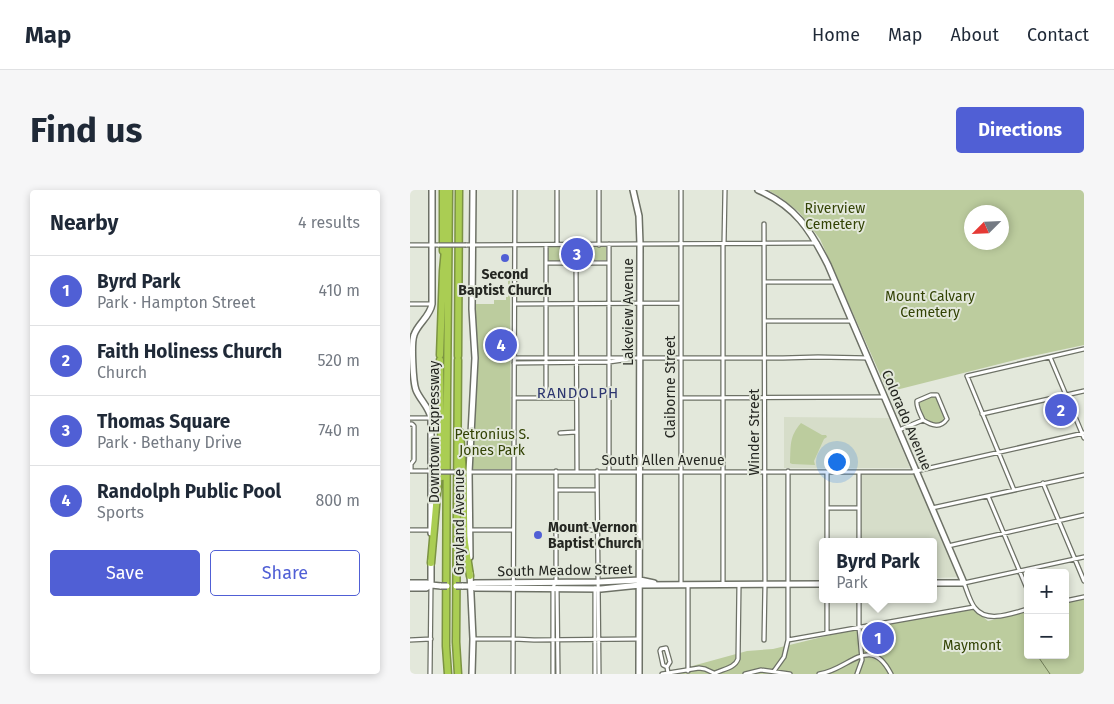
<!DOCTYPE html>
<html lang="en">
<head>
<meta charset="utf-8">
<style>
	:root { --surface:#fff; --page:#f6f6f7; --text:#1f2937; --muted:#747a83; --line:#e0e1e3; --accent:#505fd5 }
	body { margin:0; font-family:"Fira Sans",sans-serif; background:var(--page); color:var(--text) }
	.controls { position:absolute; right:15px; bottom:15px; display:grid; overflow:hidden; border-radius:5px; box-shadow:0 2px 8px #0003 }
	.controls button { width:45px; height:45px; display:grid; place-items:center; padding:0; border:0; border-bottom:1px solid var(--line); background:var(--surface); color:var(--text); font:25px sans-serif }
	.compass { position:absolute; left:554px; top:15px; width:45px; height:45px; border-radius:50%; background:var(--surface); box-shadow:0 2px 8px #0003; rotate:246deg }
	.you { position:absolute; left:426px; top:271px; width:18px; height:18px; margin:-12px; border:4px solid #fff; border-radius:50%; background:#1a73e8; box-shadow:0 0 0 8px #1a73e833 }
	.badge { display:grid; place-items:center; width:32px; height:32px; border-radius:50%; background:var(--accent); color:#fff; font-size:16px; font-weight:700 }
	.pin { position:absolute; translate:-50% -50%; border:2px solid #fff; box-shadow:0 1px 5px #0006 }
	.popup { position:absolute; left:409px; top:348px; width:118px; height:65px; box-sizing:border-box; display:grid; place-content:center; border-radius:5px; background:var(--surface); filter:drop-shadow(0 1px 4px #0005); font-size:16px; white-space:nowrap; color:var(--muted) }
	.popup b { font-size:19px; color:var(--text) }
	.popup::after { content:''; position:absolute; left:50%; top:100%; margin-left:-10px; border:10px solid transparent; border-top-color:var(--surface) }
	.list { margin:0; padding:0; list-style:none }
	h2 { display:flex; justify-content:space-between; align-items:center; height:65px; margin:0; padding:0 20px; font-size:21px }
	h2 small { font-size:16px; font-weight:400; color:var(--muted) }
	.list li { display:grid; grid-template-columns:32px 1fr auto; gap:15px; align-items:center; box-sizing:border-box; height:70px; padding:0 20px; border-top:1px solid var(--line) }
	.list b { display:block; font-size:19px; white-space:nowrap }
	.list p { margin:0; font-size:16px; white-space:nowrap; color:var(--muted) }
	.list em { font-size:16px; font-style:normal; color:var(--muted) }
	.actions { display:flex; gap:10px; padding:15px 20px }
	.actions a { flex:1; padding:11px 0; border:1px solid var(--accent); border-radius:5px; text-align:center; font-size:18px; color:var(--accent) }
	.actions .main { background:var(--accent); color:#fff }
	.map { position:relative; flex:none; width:674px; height:484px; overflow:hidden; border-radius:5px }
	header { display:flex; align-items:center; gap:30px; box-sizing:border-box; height:70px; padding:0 25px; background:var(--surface); border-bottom:1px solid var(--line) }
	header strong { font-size:24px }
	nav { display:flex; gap:28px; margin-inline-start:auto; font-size:18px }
	.intro { display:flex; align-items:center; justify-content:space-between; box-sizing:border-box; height:120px; padding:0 30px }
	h1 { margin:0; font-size:35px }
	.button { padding:12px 22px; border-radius:5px; background:var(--accent); color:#fff; font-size:18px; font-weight:700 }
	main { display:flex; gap:30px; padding:0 30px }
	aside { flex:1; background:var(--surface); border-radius:5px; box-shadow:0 2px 8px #0003 }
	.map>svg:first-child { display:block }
</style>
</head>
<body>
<header>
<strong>Map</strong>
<nav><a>Home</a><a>Map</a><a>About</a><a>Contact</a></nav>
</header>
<div class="intro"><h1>Find us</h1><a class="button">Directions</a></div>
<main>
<aside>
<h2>Nearby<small>4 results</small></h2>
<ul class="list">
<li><span class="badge">1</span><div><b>Byrd Park</b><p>Park · Hampton Street</p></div><em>410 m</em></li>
<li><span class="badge">2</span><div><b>Faith Holiness Church</b><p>Church</p></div><em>520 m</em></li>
<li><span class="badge">3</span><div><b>Thomas Square</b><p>Park · Bethany Drive</p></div><em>740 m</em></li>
<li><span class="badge">4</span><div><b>Randolph Public Pool</b><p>Sports</p></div><em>800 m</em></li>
</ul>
<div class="actions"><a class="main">Save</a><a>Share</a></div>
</aside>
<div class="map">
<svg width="674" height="484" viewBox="0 0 674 484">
	<rect width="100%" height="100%" fill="#e3e8db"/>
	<path fill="#d6ddc9" d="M 374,227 L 479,228 L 500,278 L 374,278 Z
		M 452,283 L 505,285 L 551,387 L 523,388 L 523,352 L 451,352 Z"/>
	<path fill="#bccc9e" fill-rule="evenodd" d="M 358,0 L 674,0 L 674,155 L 613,168 L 478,202 L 410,49 L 389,22 L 370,7 ZM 562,22 L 592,22 L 592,52 L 562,52 Z
		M 139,57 L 196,57 L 196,70 L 138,71 L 138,58 Z
		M 98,84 L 100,84 L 101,279 L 62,279 L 67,162 L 65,118 L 66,114 L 84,114 L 84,110 L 96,110 L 96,107 L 98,107 Z
		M 523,206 L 526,208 L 534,227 L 533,232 C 518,238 513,227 509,215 L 510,212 Z
		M 391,233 L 412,245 L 416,245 L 417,247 L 414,249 L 404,271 L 405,275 L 382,274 L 380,273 C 381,255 379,247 391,233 Z
		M 674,408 L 674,484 L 253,484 L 337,461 L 363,459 L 449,438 L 561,417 L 578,431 L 618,421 L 618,465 L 655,465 L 655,412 Z"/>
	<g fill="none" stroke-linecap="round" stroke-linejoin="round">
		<path stroke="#727f59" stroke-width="1" d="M 616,442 L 618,446
			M 627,465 L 640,484"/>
		<defs>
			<path id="street" d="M 147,0 L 147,54
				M 354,34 L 355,394 L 354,450
				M 314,54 L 315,0
				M 0,55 L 29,55
				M 56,55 L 407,53
				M 136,55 L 136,208
				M 189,55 L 189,0
				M 136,73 L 199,73
				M 166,73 L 167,281
				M 355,92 L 426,92
				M 0,114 L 22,114
				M 105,114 L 271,113
				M 355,131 L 441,131
				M 640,167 L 674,248
				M 104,168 L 373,168 L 408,167 L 458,168
				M 104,173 L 199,172 L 220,169
				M 104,208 L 166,208
				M 271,208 L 474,207
				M 572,224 L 674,201
				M 0,228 L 21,228
				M 0,234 L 2,234 L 4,236 L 4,270 L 1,274 L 1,281
				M 489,240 L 513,230 C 521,235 530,239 537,229 L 527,205 L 521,205 L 507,211 C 506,217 511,225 513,230
				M 150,243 L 166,242
				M 1,281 L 22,281
				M 187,281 L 189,484
				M 199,281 L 199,54
				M 59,282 L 502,282 L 674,243
				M 449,282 L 449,352
				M 633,293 L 674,391
				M 146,300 L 187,300
				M 604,300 L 557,186 L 674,159
				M 578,306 L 618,401
				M 417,318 L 449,318
				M 522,318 L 674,285
				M 0,340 L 21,340
				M 60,340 L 103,340
				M 146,340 L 187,340
				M 417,352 L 417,282
				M 538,356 L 674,325
				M 271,394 L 271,0
				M 313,394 L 313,55
				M 147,398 L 148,484
				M 655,411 L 674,407
				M 618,419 C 603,423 577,434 565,418 C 560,412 557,401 554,393 L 674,367
				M 417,443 L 417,409
				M 63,449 L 104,449 L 124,450 L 229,449
				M 0,450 L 21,449
				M 378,450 L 564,417
				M 257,477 L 253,475 L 250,461 L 251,459 L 256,458 L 260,472 L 257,477 L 258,483
				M 278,481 L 278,395
				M 364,481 L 374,467 L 378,450 L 378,281
				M 305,483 C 313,479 325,478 328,469 L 329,395
				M 20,484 L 21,395
				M 103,484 L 105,0
				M 143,484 L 143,398 L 146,390 L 146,281
				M 185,484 L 185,398
				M 252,484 L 289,478 L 295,479 L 306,484
				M 335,484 L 351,480 L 380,484
				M 409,484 C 438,481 460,442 481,484
				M 447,484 L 452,470 L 449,437 L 449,409"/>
			<path id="secondary" d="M 223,0 L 229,26 L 230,54 L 229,484
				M 348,0 C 385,16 400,39 418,75 L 554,393 L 523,393
				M 21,343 L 21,228 C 19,217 10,210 6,200 C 3,192 1,153 4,145 C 8,133 20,127 22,114 L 22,0
				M 60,367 L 59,282 L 65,168 L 62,119 L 63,0
				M 21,371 L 21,395
				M 60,383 L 63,449 L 62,484
				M 0,393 L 17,393 L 21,395 L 31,396
				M 52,396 L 60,396 L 65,398 L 191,399 L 230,395 L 413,394
				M 60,396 L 65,393 L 188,392 L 230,390 L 244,393
				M 0,398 L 16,398 L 21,395"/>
			<path id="highway" d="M 33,61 L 33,0
				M 30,165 L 33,81 L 35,59
				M 48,166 L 49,0
				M 30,170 L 32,287
				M 48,170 L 46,452 L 48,484
				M 50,242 L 53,287 L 54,346 L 60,386
				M 21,373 L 29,282
				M 38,484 L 36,456 L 37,205 L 39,0"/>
		</defs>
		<use href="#street" stroke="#6d7166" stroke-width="5.5"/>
		<use href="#secondary" stroke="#6d7166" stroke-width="8"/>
		<use href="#highway" stroke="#7b9342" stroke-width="9"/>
		<use href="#street" stroke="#fff" stroke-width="3"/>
		<use href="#secondary" stroke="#fff" stroke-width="5"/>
		<use href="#highway" stroke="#aacd53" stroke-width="6"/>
		<defs>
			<path id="street-bridge" d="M 29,55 L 56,55
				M 26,282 L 55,282"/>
			<path id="secondary-bridge" d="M 31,396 L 37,396
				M 46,396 L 52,396"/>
		</defs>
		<use href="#street-bridge" stroke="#6d7166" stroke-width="5.5" stroke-linecap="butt"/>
		<use href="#secondary-bridge" stroke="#6d7166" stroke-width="8" stroke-linecap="butt"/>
		<use href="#street-bridge" stroke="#fff" stroke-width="3"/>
		<use href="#secondary-bridge" stroke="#fff" stroke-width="5"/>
	</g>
	<g fill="#505fd5" stroke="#e3e8db" stroke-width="2">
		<circle cx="95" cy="68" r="5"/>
		<circle cx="128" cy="345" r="5"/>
	</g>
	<g text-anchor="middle" stroke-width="4" stroke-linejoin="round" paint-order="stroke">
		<g font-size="14" fill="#334305" stroke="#e3e8db">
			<text x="425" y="23">Riverview<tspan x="425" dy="16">Cemetery</tspan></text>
			<text x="520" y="111">Mount Calvary<tspan x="520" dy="16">Cemetery</tspan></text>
			<text x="82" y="249">Petronius S.<tspan x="82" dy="16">Jones Park</tspan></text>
			<text x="562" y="460">Maymont</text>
		</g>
		<g font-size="14" font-weight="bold" fill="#242621" stroke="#e3e8db">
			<text x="95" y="89">Second<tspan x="95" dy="16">Baptist Church</tspan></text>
			<text x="138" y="342" text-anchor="start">Mount Vernon<tspan x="138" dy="16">Baptist Church</tspan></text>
		</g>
		<g font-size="14" fill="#242621" stroke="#e3e8db">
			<text transform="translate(218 122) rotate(-90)" y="5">Lakeview Avenue</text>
			<text transform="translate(260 197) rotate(-90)" y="5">Claiborne Street</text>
			<text transform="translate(497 230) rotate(67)" y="5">Colorado Avenue</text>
			<text transform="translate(24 242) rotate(-90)" y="5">Downtown Expressway</text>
			<text transform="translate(344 242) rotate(-90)" y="5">Winder Street</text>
			<text x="253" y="275">South Allen Avenue</text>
			<text transform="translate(49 332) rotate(-90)" y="5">Grayland Avenue</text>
			<text transform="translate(155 380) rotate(-1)" y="5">South Meadow Street</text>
		</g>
		<g font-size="15" letter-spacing="1" fill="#2c356f" stroke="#e3e8db">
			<text x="168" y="208">RANDOLPH</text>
		</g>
	</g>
</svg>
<div class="controls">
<button>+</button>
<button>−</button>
</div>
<svg class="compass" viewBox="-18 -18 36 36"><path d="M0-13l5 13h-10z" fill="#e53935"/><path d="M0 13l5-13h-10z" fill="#747a83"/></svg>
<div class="you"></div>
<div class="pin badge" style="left:468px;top:448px">1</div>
<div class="popup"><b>Byrd Park</b>Park</div>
<div class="pin badge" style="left:651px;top:220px">2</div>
<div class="pin badge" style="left:167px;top:64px">3</div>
<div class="pin badge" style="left:91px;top:155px">4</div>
</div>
</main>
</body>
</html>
